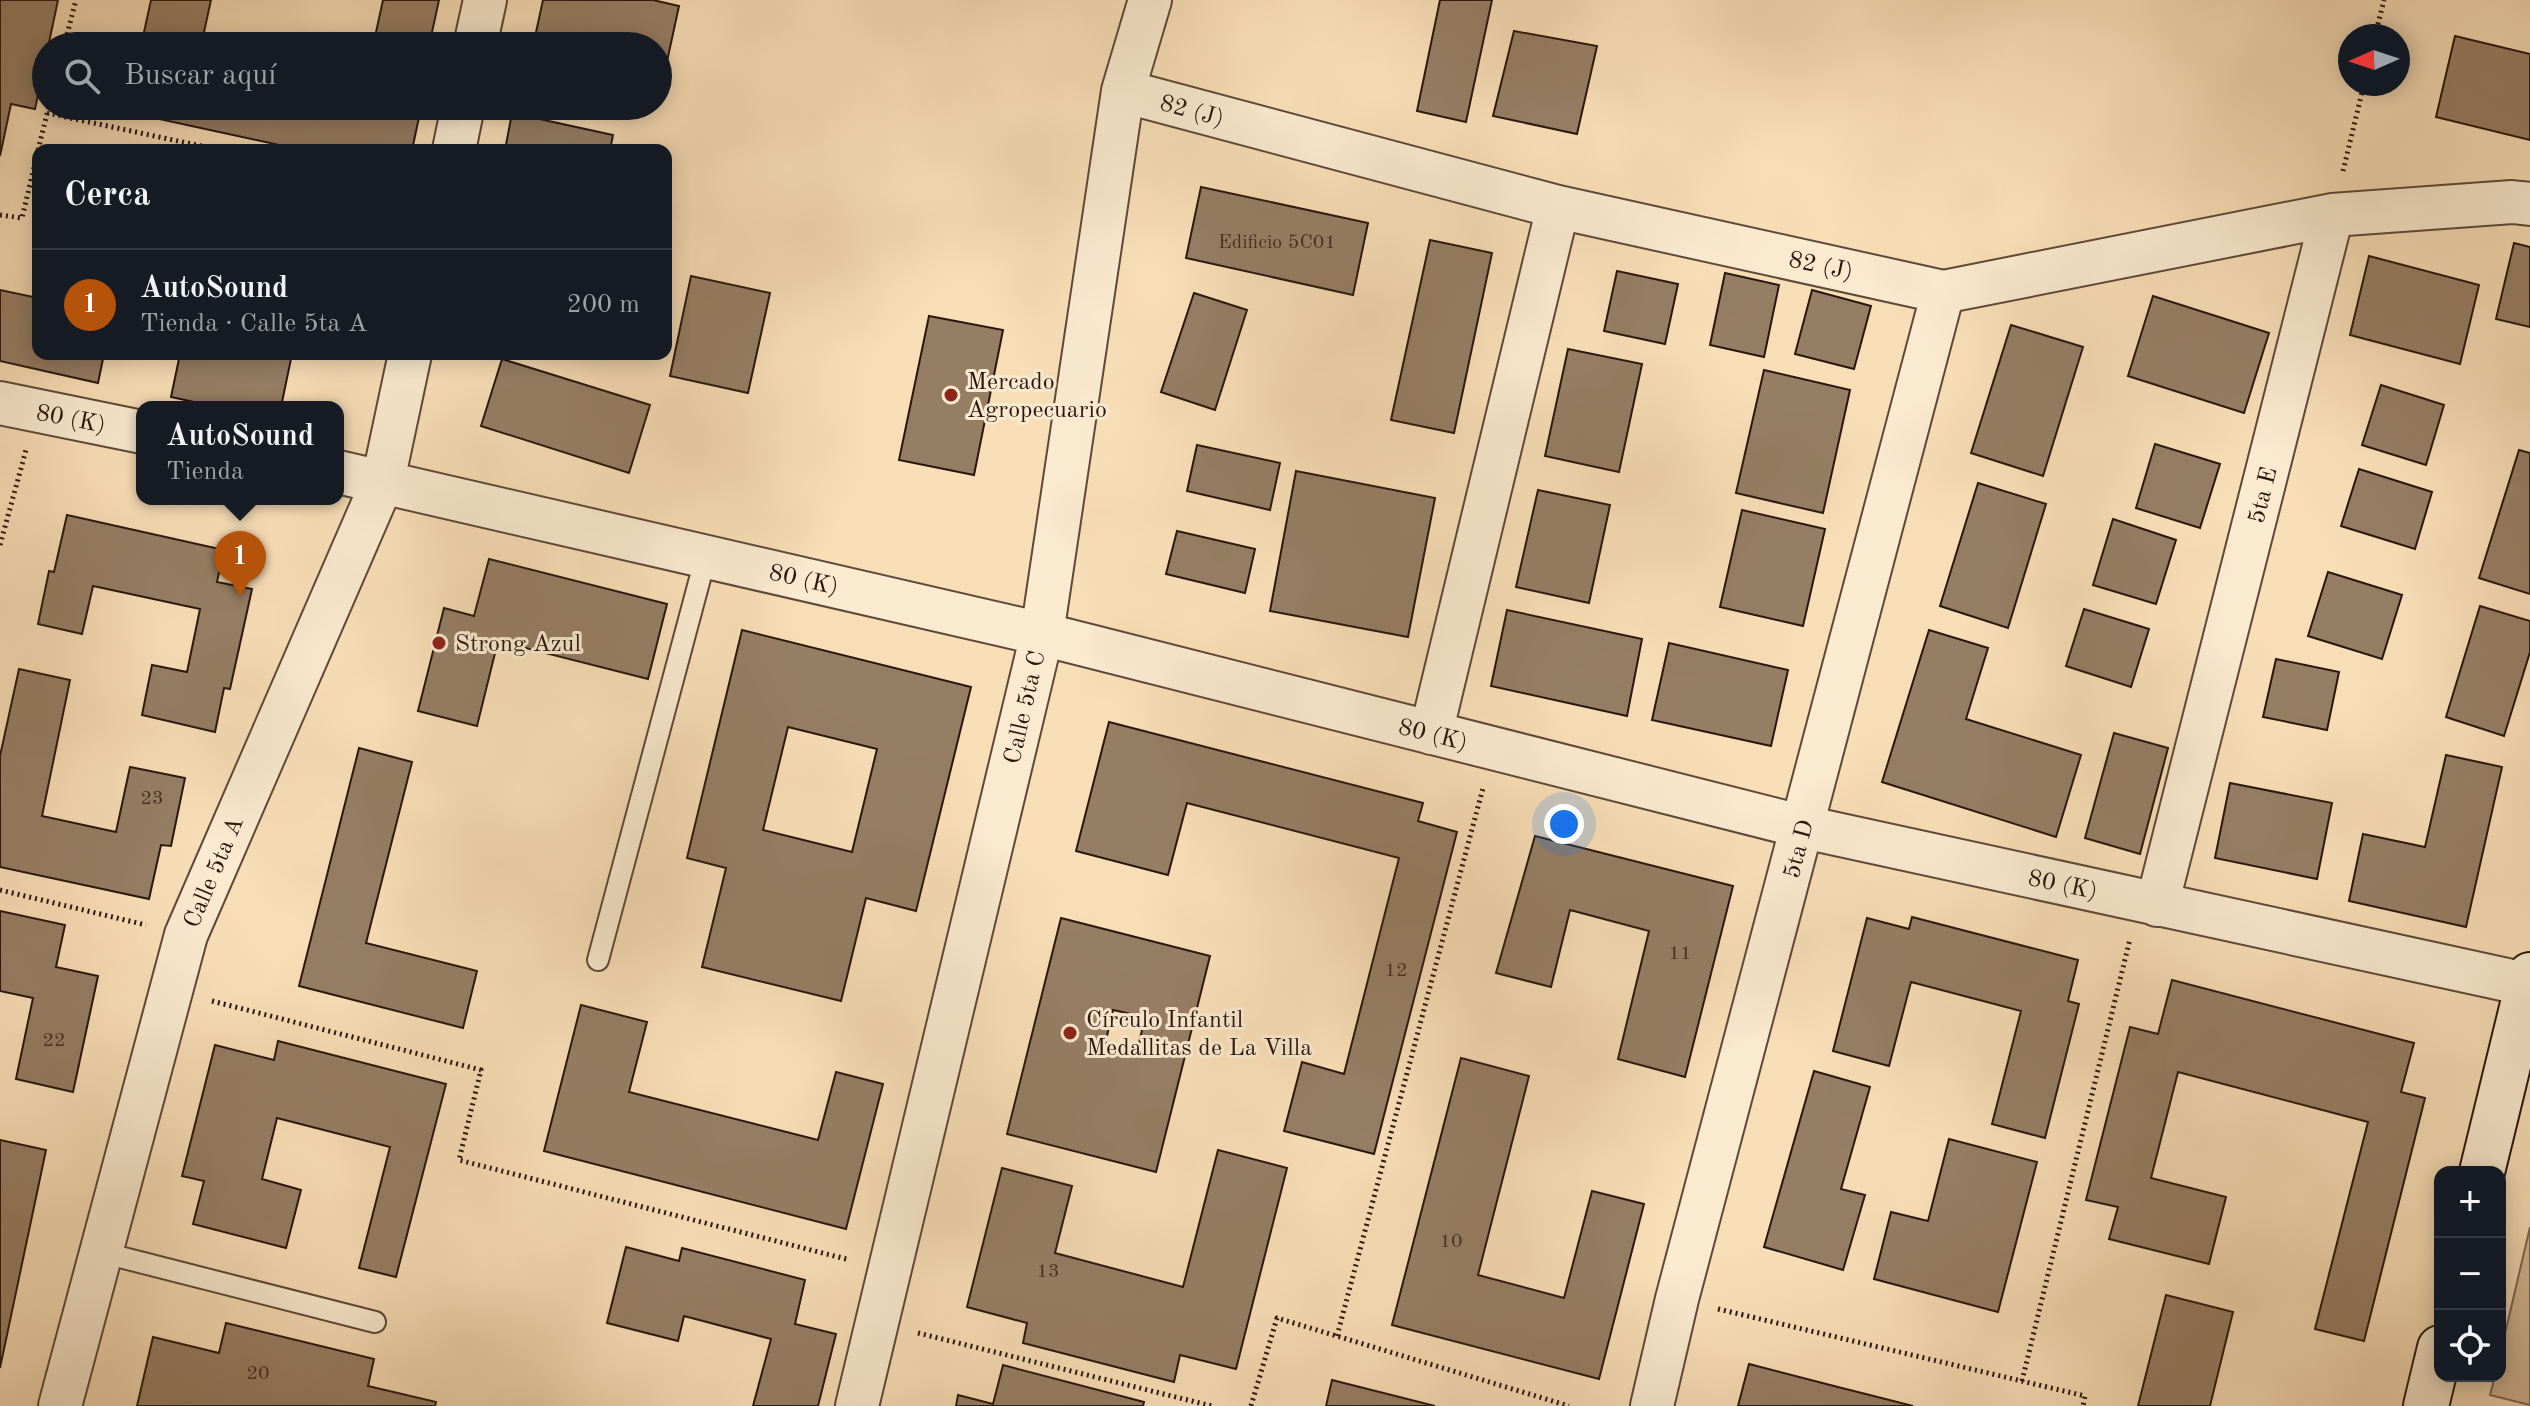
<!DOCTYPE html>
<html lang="es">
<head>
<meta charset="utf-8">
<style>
	:root { --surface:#171b24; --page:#20242c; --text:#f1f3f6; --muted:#9ea1a6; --line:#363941; --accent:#b45309 }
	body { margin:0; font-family:"Old Standard TT",serif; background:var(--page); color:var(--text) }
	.controls { position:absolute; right:24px; bottom:24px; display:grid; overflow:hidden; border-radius:16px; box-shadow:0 4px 20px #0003 }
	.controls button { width:72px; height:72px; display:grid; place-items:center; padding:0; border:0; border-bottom:2px solid var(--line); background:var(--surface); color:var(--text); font:40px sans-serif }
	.compass { position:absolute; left:2338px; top:24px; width:72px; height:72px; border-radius:50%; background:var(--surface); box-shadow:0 4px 20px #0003; rotate:267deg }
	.you { position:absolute; left:1564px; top:824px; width:28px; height:28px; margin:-20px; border:6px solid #fff; border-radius:50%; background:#1a73e8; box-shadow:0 0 0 12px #1a73e833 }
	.badge { display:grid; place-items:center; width:52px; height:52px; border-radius:50%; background:var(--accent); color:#fff; font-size:26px; font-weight:700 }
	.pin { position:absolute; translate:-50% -66px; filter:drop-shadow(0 2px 4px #0008) }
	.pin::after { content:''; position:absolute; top:42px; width:28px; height:24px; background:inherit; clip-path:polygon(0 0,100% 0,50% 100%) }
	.popup { position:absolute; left:136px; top:401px; width:208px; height:104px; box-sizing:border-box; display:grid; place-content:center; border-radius:16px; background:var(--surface); filter:drop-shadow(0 2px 6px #0005); font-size:26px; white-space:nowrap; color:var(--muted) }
	.popup b { font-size:30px; color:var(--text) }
	.popup::after { content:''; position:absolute; left:50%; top:100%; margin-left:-16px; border:16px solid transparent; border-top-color:var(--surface) }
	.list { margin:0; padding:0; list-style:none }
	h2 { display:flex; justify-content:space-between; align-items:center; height:104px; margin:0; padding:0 32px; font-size:34px }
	h2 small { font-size:26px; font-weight:400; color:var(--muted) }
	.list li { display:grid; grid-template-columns:52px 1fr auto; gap:24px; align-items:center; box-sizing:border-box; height:112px; padding:0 32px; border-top:2px solid var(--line) }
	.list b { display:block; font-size:30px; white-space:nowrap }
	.list p { margin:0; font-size:26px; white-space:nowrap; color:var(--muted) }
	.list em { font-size:26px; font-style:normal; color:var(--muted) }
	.icon { flex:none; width:44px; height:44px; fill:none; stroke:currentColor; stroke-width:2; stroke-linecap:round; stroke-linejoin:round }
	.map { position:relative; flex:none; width:2530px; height:1406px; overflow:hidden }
	.search { position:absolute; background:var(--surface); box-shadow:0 4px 20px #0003; left:32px; top:32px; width:640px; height:88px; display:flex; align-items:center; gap:20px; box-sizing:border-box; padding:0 28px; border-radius:44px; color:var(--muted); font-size:30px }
	.panel { position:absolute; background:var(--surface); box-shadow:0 4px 20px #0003; left:32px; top:144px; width:640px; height:216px; border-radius:16px }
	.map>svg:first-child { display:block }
</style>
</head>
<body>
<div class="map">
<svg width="2530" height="1406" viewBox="0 0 2530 1406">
	<rect width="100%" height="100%" fill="#f8deb7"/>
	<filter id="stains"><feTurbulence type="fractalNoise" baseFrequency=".0025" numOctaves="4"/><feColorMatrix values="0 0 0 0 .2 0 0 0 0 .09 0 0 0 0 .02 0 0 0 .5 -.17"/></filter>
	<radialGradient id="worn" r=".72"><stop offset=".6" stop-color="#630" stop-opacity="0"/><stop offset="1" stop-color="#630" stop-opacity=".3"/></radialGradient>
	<path fill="#d5bc9a" stroke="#806954" stroke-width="2" d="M 2530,1227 L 2530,1405 L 2490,1395 L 2495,1376 L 2500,1376 L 2500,1355 Z"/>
	<path fill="#967e65" stroke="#2b160d" stroke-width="2" fill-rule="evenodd" d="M 0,0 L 58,0 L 35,109 L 11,104 L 0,156 Z
		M 151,0 L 211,0 L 201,46 L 141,46 Z
		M 383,0 L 439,0 L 429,46 L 373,46 Z
		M 543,0 L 653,0 L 679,6 L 666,66 L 658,64 L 658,46 L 575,46 L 535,37 Z
		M 1440,0 L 1492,0 L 1466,122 L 1417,111 Z
		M 1514,31 L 1597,46 L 1577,134 L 1493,116 Z
		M 2455,36 L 2530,54 L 2530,140 L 2436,117 Z
		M 128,106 L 412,106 L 421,108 L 412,150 L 302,150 L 127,112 Z
		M 556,106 L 620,106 L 617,119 Z
		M 512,113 L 613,135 L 610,150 L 505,150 Z
		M 1201,187 L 1368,223 L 1353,295 L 1186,258 Z
		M 1430,240 L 1492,253 L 1454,433 L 1391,420 Z
		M 2514,243 L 2530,247 L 2530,327 L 2496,319 Z
		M 2369,256 L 2479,285 L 2460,364 L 2350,335 Z
		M 1617,271 L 1678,284 L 1665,344 L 1604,331 Z
		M 1725,273 L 1779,285 L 1764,357 L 1710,345 Z
		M 691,276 L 770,293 L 748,393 L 670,376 Z
		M 0,290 L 38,298 L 38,354 L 104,354 L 98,383 L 0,361 Z
		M 1812,290 L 1871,306 L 1854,369 L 1795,354 Z
		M 1194,293 L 1247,310 L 1215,410 L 1161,392 Z
		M 2153,296 L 2269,333 L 2244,413 L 2128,376 Z
		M 929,316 L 1003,330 L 974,475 L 899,460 Z
		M 2011,325 L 2083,347 L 2043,476 L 1971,453 Z
		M 1568,349 L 1642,364 L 1619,472 L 1545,456 Z
		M 180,354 L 292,354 L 281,407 L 217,407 L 171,397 Z
		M 502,359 L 650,405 L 629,473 L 481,426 Z
		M 1764,370 L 1850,390 L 1823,513 L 1736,493 Z
		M 2381,385 L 2444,405 L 2426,465 L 2362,445 Z
		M 2155,444 L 2220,464 L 2200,528 L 2136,508 Z
		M 1197,445 L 1280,463 L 1270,510 L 1187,491 Z
		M 2519,450 L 2530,453 L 2530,594 L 2479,578 Z
		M 2359,469 L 2432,492 L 2415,549 L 2341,526 Z
		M 1296,471 L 1435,498 L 1408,637 L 1270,611 Z
		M 1978,483 L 2046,504 L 2008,628 L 1940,606 Z
		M 1538,490 L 1610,505 L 1589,603 L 1516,587 Z
		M 1742,510 L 1825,529 L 1803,626 L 1720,607 Z
		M 67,515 L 224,550 L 217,582 L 252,589 L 230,689 L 224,688 L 215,732 L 142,715 L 152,665 L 187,672 L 200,609 L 93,586 L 82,634 L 38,624 L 49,571 L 54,572 Z
		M 2113,519 L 2176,540 L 2156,604 L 2093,585 Z
		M 1177,531 L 1255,549 L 1245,593 L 1166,574 Z
		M 489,559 L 667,604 L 648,679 L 498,641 L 477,726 L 418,711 L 444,608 L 474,616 Z
		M 2328,572 L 2402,595 L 2382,659 L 2308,636 Z
		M 2480,606 L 2530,621 L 2530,652 L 2504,736 L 2446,717 Z
		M 2084,609 L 2149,629 L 2131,687 L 2066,666 Z
		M 1507,610 L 1642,639 L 1627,716 L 1491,686 Z
		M 742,630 L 971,687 L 916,911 L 866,898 L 841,1001 L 702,967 L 726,868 L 687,858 ZM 788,727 L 877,749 L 852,852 L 763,830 Z
		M 1929,630 L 1988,648 L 1966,719 L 2081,755 L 2056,837 L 1882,782 Z
		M 1669,643 L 1788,670 L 1771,746 L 1652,720 Z
		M 2276,659 L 2339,672 L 2327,730 L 2263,717 Z
		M 19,669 L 70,680 L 42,816 L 116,832 L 130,767 L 185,778 L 171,846 L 161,845 L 149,899 L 0,867 L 0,756 Z
		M 1109,722 L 1423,803 L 1418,821 L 1457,832 L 1374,1154 L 1284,1131 L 1302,1062 L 1344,1074 L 1399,858 L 1187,803 L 1168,875 L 1076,851 Z
		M 2114,733 L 2168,748 L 2140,854 L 2085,838 Z
		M 359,748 L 412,762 L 366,943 L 477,971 L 463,1028 L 299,986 Z
		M 2446,755 L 2502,767 L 2466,927 L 2349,901 L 2363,834 L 2425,847 Z
		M 2230,783 L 2332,803 L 2317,879 L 2215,858 Z
		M 1535,836 L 1733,886 L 1685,1077 L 1618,1059 L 1649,931 L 1570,910 L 1551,987 L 1496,973 Z
		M 0,911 L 65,925 L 56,967 L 98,976 L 73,1092 L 16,1079 L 33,998 L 0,991 Z
		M 1912,917 L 2078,960 L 2068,1001 L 2079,1004 L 2045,1138 L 1992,1124 L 2021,1011 L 1911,982 L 1889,1066 L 1833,1051 L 1867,918 L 1909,929 Z
		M 1061,918 L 1210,956 L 1156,1172 L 1007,1134 ZM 1113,1010 L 1145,1017 L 1136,1056 L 1104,1049 Z
		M 2172,980 L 2414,1043 L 2401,1092 L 2425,1098 L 2364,1341 L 2315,1329 L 2368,1122 L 2178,1072 L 2151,1178 L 2226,1197 L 2209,1264 L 2109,1239 L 2118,1207 L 2086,1200 L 2130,1027 L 2158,1034 Z
		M 581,1005 L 647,1022 L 629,1092 L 818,1140 L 836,1072 L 883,1084 L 846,1229 L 544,1151 Z
		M 278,1041 L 446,1084 L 396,1277 L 359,1268 L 390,1147 L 277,1118 L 262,1179 L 301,1190 L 286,1248 L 193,1224 L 204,1181 L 182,1176 L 215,1045 L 274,1060 Z
		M 1461,1058 L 1529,1076 L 1478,1275 L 1564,1298 L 1592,1191 L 1644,1204 L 1599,1379 L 1392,1325 Z
		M 1814,1071 L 1870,1087 L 1841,1189 L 1865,1195 L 1843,1270 L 1764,1247 Z
		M 1949,1139 L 2037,1162 L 1998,1312 L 1874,1279 L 1891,1212 L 1928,1221 Z
		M 0,1140 L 46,1150 L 0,1368 Z
		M 1218,1150 L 1287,1168 L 1236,1369 L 1180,1355 L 1174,1382 L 1023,1343 L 1027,1323 L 967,1307 L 1002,1168 L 1072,1186 L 1055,1253 L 1183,1287 Z
		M 626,1247 L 679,1261 L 682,1248 L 805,1280 L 795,1324 L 836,1334 L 818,1406 L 753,1406 L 771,1339 L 684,1316 L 678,1341 L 607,1323 Z
		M 2166,1295 L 2233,1312 L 2210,1406 L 2138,1406 Z
		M 226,1323 L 374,1359 L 368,1386 L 436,1402 L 435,1406 L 137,1406 L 153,1337 L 219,1353 Z
		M 1749,1364 L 1834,1386 L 1913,1406 L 1738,1406 Z
		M 1003,1365 L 1144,1402 L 1143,1406 L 956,1406 L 958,1395 L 993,1404 Z
		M 1332,1380 L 1435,1406 L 1326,1406 Z"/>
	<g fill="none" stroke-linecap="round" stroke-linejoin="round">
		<defs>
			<path id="lane" d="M 598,960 L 706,556
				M 100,1252 L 375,1322"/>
			<path id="street" d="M 475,46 L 485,0
				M 1123,91 L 1558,207 L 1943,292 L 2332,215 L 2512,202 L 2530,204
				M 454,150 L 463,106
				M 0,403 L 142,432
				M 338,472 L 1042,634 L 1804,827 L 2530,985
				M 1431,733 L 1558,207
				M 2157,905 L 2332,215
				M 60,1406 L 186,935 L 383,481 L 410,354
				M 857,1406 L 1042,634 L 1123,91 L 1150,0
				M 1652,1406 L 1677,1299 L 1943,292"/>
			<path id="secondary" d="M 2482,1172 L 2530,975
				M 2426,1406 L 2440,1348"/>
		</defs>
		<use href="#lane" stroke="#5e4838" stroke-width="24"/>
		<use href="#street" stroke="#5e4838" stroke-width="46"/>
		<use href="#secondary" stroke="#2b160d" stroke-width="48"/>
		<path stroke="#2b160d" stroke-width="5" stroke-dasharray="2 4" stroke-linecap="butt" d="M 2375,36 L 2384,0
			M 64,46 L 76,0
			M 47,113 L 220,150
			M 38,150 L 49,106
			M 2343,171 L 2364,84
			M 0,215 L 22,218 L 38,151
			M 0,545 L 26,450
			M 0,890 L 146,925
			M 212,1001 L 481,1070 L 459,1160 L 850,1260
			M 1718,1309 L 2085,1396 L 2083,1406
			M 918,1333 L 1212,1406
			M 1337,1336 L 1483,788
			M 2022,1381 L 2130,939
			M 1251,1406 L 1277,1318 L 1569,1406"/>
		<use href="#lane" stroke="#faead0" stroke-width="20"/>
		<use href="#street" stroke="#faead0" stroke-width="42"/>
		<use href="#secondary" stroke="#faead0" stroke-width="44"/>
	</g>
	<g fill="#8f2418" stroke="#faead0" stroke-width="3">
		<circle cx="951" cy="395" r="8"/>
		<circle cx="439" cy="643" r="8"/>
		<circle cx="1070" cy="1033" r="8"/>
	</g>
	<g text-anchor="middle" stroke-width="6" stroke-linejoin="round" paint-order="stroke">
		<g font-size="20" fill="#463023">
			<text x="1277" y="248">Edificio 5C01</text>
			<text x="152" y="804">23</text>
			<text x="1680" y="959">11</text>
			<text x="1396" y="976">12</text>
			<text x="54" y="1046">22</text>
			<text x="1451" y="1247">10</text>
			<text x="1048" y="1277">13</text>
			<text x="258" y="1379">20</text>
		</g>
		<g font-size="24" fill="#2b160d" stroke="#faead0">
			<text transform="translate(1192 110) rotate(15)" y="8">82 (J)</text>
			<text transform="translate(1821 265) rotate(12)" y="8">82 (J)</text>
			<text transform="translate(71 418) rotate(11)" y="8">80 (K)</text>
			<text transform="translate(2262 495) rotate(-76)" y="8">5ta E</text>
			<text transform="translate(804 579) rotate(13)" y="8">80 (K)</text>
			<text transform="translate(1024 707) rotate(-77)" y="8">Calle 5ta C</text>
			<text transform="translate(1433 734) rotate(14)" y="8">80 (K)</text>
			<text transform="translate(1798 849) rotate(-75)" y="8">5ta D</text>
			<text transform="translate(213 872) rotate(-67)" y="8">Calle 5ta A</text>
			<text transform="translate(2063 884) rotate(12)" y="8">80 (K)</text>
		</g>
		<g font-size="24" fill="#2b160d" stroke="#faead0" text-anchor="start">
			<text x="967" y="389">Mercado<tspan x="967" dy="28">Agropecuario</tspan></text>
			<text x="455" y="651">Strong Azul</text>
			<text x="1086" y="1027">Círculo Infantil<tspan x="1086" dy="28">Medallitas de La Villa</tspan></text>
		</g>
	</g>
	<rect width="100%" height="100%" filter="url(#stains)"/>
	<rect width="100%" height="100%" fill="url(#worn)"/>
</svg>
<div class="controls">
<button>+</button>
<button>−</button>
<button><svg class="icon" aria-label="locate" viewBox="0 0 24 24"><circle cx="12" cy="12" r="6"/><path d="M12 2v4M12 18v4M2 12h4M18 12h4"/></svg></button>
</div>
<svg class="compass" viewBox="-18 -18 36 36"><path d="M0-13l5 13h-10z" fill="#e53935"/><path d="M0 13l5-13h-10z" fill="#9ea1a6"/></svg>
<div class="you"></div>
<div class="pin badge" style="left:240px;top:597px">1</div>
<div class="popup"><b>AutoSound</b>Tienda</div>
<div class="search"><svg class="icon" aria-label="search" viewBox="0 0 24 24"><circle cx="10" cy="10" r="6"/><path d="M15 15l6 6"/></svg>Buscar aquí</div>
<section class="panel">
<h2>Cerca<small></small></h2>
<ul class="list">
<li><span class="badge">1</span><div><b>AutoSound</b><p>Tienda · Calle 5ta A</p></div><em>200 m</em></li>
</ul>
</section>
</div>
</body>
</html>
